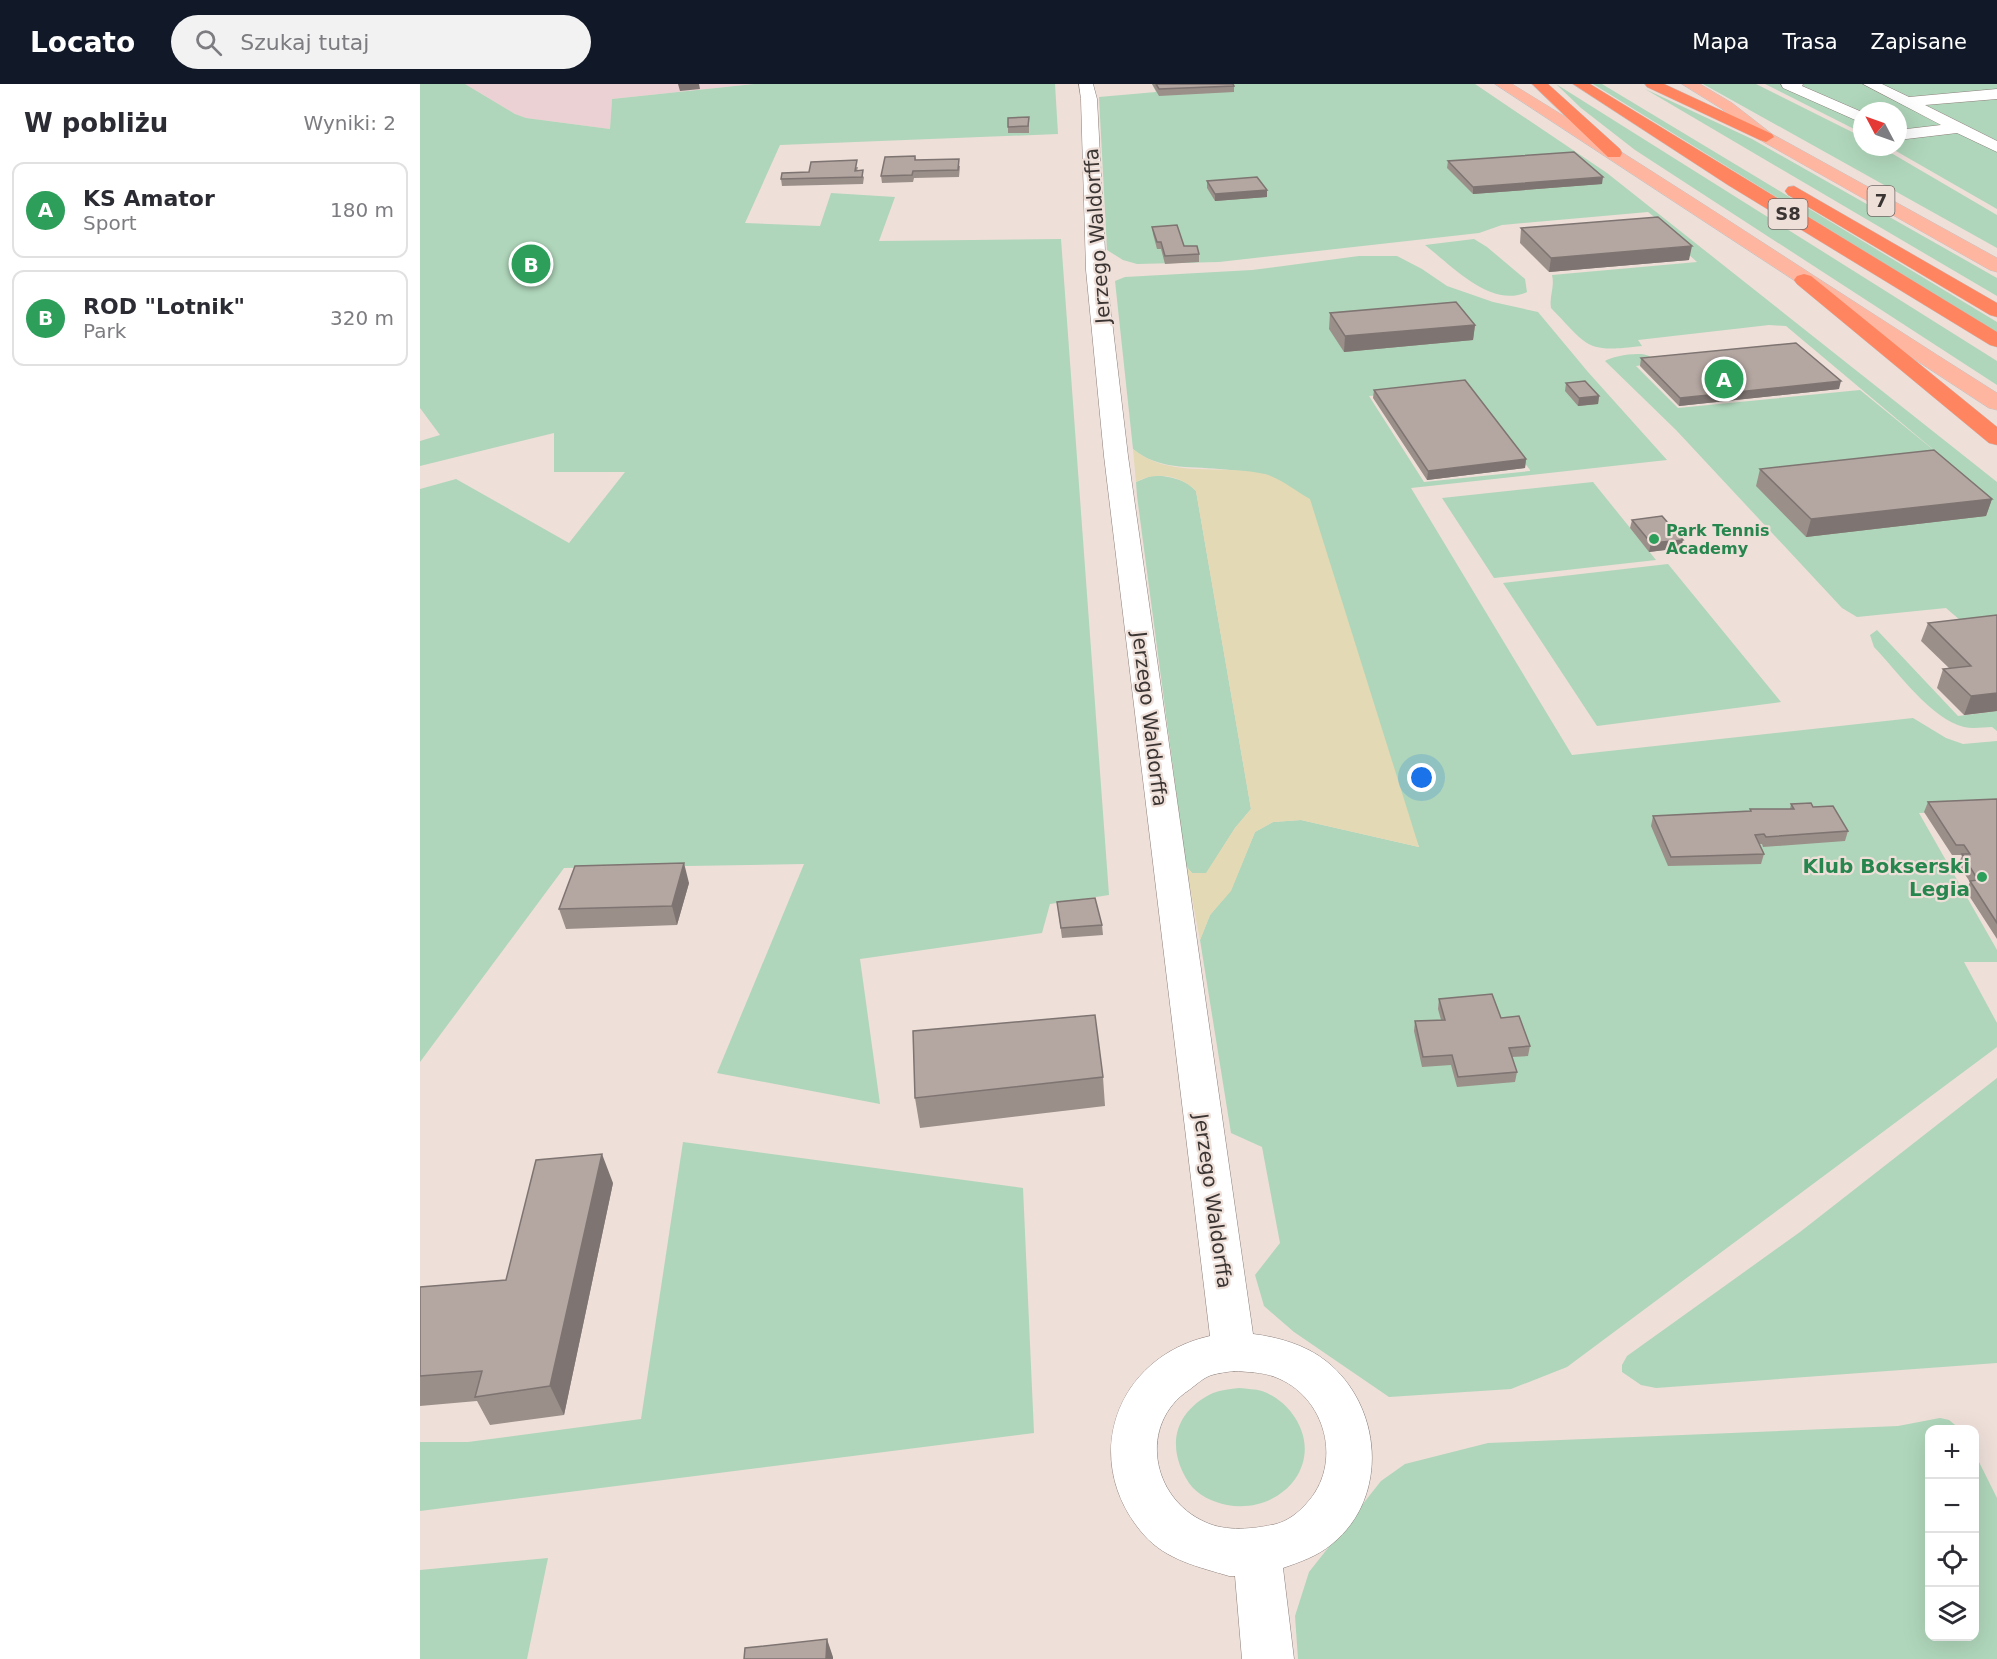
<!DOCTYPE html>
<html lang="pl">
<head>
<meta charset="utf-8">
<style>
	:root { --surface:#fff; --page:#f2f2f3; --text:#2b2b33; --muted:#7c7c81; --line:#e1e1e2; --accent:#111827 }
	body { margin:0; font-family:"DejaVu Sans",sans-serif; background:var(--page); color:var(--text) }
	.controls { position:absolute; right:18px; bottom:18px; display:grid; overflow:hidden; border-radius:12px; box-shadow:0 6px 24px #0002 }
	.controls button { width:54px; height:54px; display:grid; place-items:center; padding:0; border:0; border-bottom:2px solid var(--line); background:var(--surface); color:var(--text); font:30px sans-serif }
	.compass { position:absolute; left:1433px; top:18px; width:54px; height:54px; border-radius:50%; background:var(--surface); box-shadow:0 6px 24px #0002; rotate:311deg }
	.you { position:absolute; left:1002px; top:694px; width:21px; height:21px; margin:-15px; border:4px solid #fff; border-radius:50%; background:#1a73e8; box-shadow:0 0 0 9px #1a73e833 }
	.badge { display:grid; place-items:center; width:39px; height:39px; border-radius:50%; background:var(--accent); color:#fff; font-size:20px; font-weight:700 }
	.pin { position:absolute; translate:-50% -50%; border:3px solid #fff; box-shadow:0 2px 6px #0006 }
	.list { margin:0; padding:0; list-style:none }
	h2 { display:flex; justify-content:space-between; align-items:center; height:78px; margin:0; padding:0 24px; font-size:26px }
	h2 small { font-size:20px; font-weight:400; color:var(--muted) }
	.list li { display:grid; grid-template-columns:39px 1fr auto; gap:18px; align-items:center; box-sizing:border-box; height:96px; margin:0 12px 12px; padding:0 12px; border:2px solid var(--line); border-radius:12px }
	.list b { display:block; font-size:22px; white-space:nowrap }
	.list p { margin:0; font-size:20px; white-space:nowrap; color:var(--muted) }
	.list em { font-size:20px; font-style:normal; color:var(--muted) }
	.icon { flex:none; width:33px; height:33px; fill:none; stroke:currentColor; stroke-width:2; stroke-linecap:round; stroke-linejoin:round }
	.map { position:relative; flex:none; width:1577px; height:1575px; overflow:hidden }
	header { display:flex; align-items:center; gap:36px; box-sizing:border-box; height:84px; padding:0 30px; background:var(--accent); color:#fff }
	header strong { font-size:28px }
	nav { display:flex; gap:33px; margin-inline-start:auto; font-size:21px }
	.search { width:420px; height:54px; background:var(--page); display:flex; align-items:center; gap:15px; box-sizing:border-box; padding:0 21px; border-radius:33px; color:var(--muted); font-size:22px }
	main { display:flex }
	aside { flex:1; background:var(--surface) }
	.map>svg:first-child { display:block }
</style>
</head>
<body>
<header>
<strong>Locato</strong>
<div class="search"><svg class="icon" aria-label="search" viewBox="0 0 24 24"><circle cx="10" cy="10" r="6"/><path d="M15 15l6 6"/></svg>Szukaj tutaj</div>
<nav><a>Mapa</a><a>Trasa</a><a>Zapisane</a></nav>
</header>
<main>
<aside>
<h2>W pobliżu<small>Wyniki: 2</small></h2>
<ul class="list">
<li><span class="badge" style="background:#2e9e5b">A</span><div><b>KS Amator</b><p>Sport</p></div><em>180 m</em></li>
<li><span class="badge" style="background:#2e9e5b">B</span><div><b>ROD &quot;Lotnik&quot;</b><p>Park</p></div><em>320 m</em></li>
</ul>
</aside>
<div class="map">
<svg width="1577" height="1575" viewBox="0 0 1577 1575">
	<rect width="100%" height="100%" fill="#eedfd9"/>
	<path fill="#ecd1d4" d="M 45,0 L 334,0 L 192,15 L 190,45 L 106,34 L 95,30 Z"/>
	<path fill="#afd6ba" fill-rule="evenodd" d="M 0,0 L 45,0 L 95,30 L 106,34 L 190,45 L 192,15 L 334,0 L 635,0 L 638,50 L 360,61 L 325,139 L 400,142 L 411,109 L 475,113 L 459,157 L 641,155 L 689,811 L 630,820 L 622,849 L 440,875 L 460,1020 L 297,989 L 384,780 L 144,784 L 0,978 L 0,405 L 36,395 L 149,459 L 205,388 L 134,388 L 134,349 L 0,382 L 0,357 L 20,351 L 0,324 Z
		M 732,0 L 1055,0 L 1187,89 L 1577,398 L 1577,547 L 1556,550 L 1526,524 L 1437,533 L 1422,524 L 1256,346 L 1185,277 C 1192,272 1221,267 1229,272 C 1232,274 1233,277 1236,279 L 1216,282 L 1258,324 L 1440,306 L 1527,377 L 1366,242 L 1349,241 L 1218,256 L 1222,262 C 1165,269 1169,263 1131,224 C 1129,211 1135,204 1132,191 L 1277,178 L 1240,145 L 1247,143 L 1228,128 L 1082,141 L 1059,149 L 799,178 L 717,180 L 703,176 L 687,166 L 679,13 L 736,8 Z
		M 1136,0 L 1577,277 L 1577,301 L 1215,66 L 1161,24 Z
		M 1173,0 L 1182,0 L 1577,238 L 1577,249 Z
		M 1283,0 L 1336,0 L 1442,53 L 1442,63 L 1460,63 L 1466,66 L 1577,131 L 1577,164 Z
		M 1345,0 L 1577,0 L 1577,125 L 1469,63 L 1478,63 L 1478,27 L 1442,27 L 1442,49 Z
		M 1225,5 L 1332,55 L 1577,194 L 1577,212 Z
		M 1054,155 L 1067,163 L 1105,195 L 1107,208 C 1071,225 1031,181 1005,161 Z
		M 939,172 L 977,172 L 1002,185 L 1027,202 L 1073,218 L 1118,228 L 1168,288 L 1247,376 L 991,404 L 1152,671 L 1493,634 L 1526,654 L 1543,660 L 1577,657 L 1577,726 L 1499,729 L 1577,866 L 1577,878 L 1544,878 L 1577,939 L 1577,963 L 1147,1283 L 1091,1305 L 969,1313 L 874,1248 L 844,1222 L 835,1191 L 860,1159 L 842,1063 L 811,1049 L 780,856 L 790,831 L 811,806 L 835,748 L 853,738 L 881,736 L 999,763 L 847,391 C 831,389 815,386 799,385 C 769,382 738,386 713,365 L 695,197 L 705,193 L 832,186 ZM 1046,303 L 1110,386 L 1110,387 L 1004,398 L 949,312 Z
		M 733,391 C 750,393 764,394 776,407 L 831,725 L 815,744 L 786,790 L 772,789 L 766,782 L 717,412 L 716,398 Z
		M 1173,398 L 1236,476 L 1074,494 L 1022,414 Z
		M 1248,480 L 1361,618 L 1177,642 L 1083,499 Z
		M 1457,546 L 1538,632 L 1577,627 L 1577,647 L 1572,643 C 1564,643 1553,645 1544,643 C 1511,635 1477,587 1454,563 L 1450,551 Z
		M 1577,994 L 1577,1279 L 1236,1304 L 1221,1301 L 1202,1288 L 1202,1281 L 1207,1272 L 1380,1148 Z
		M 263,1058 L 603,1104 L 614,1349 L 0,1427 L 0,1358 L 48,1358 L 221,1335 Z
		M 819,1304 C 827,1305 835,1305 842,1307 C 853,1311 864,1319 871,1328 C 909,1377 862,1431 807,1421 C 793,1418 777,1411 769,1399 C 746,1364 753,1328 793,1309 C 801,1306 811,1305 819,1304 Z
		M 1520,1334 L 1529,1336 L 1540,1345 L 1510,1346 L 1510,1552 L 1554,1552 L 1555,1370 L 1577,1414 L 1577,1575 L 878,1575 L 875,1532 L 889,1488 L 961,1397 L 985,1380 L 1068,1359 L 1478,1342 Z
		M 128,1474 L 107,1575 L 0,1575 L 0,1486 Z"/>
	<path fill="#e3d9b4" d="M 713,365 C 748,395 802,380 845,390 C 860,394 876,407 890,415 L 999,763 L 881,736 L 853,738 L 835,748 L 811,807 L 790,831 L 780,856 L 766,782 L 772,789 L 786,789 L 815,744 L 831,725 L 776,407 C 761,391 735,387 716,398 Z"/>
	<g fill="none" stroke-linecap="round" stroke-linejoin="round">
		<defs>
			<path id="minor" d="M 659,0 L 673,0 L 677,15 L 686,186 L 708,372 L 833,1250 C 858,1253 886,1261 906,1277 C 962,1321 970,1413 912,1460 C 898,1472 880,1478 863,1484 L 874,1575 L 822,1575 L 815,1492 L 809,1492 C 779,1483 746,1476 724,1451 C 659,1377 695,1273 790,1252 L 684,372 L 666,186 L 661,15 ZM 814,1287 C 827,1288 842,1288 855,1293 C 906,1312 924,1380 886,1420 C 879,1428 868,1437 856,1440 C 834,1445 806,1448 785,1438 C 731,1414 718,1340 769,1306 C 776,1301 784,1293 792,1291 C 798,1289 807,1288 814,1287 Z
				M 1361,0 L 1383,0 L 1382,2 L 1442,28 L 1442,39 L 1363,4 Z
				M 1443,0 L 1462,0 L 1489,13 L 1577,5 L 1577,15 L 1505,21 L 1577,57 L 1577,68 L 1537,49 L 1478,56 L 1478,46 L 1521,41 Z"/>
			<path id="major" d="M 1075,0 L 1092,0 C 1256,100 1415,207 1577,309 L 1577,326 L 1569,324 Z
				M 1262,0 L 1280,0 L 1312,19 L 1352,50 L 1577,174 L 1577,188 L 1570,186 L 1340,56 L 1302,25 Z"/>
			<path id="highway" d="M 1112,0 L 1128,0 L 1200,65 L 1202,69 L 1200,73 L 1188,73 Z
				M 1153,0 L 1170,0 L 1577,248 L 1577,263 L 1570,261 L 1308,101 Z
				M 1225,0 L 1244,0 L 1352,50 L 1354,53 L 1346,58 L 1340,56 L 1227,3 Z
				M 1374,102 L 1577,219 L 1577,233 L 1570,231 L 1368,111 L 1365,107 L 1368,103 Z
				M 1384,190 L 1391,192 L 1577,343 L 1577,361 L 1569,359 L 1377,200 L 1374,196 L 1377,192 Z"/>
		</defs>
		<use href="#minor" stroke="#8c7f7a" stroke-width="1"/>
		<use href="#major" stroke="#c4c2c2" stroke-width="1"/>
		<use href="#highway" stroke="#c4c2c2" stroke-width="1"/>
		<use href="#minor" fill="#fff" fill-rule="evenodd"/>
		<use href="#major" fill="#feb6a0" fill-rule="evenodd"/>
		<use href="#highway" fill="#fe8560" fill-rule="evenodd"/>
	</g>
	<path fill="#9b8f8a" d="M 732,0 L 813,0 L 814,2 L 814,8 L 739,12 Z
		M 609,40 L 609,49 L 588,49 L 588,43 Z
		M 495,72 L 496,76 L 540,82 L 539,93 L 494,94 L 493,98 L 462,99 L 461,92 Z
		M 1028,77 L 1182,100 L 1053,110 L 1027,84 Z
		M 438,83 L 437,87 L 444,93 L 443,100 L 362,102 L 361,95 L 389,88 Z
		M 787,97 L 847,106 L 847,113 L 795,117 L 787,104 Z
		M 732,143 L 764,162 L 779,170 L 779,178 L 745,180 L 741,165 L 737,165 L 733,150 Z
		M 1101,144 L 1269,176 L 1129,188 L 1100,159 Z
		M 910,229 L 1055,241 L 1053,256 L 924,268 L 909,245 Z
		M 1221,274 L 1419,305 L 1259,322 L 1220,282 Z
		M 1146,299 L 1179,312 L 1178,320 L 1158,322 L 1145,307 Z
		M 954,306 L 1106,375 L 1105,384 L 1007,396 L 953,314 Z
		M 1340,385 L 1572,415 L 1566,432 L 1386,453 L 1336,402 Z
		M 1212,436 L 1261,464 L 1229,468 L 1210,444 Z
		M 1577,531 L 1577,627 L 1544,631 L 1517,604 L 1523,585 L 1529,584 L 1501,557 L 1508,539 Z
		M 1577,715 L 1577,855 L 1546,807 L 1550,798 L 1538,780 L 1542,772 L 1541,771 L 1532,771 L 1504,728 L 1508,718 Z
		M 1371,720 L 1393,723 L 1428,747 L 1425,757 L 1343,763 L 1342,760 L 1339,760 L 1344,770 L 1341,780 L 1248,782 L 1231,742 L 1233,732 L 1330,727 L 1330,725 L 1370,725 Z
		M 269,799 L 257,841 L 146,845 L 139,825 Z
		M 637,818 L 682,841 L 683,851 L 642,854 Z
		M 1019,915 L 1110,962 L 1108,972 L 1092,973 L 1097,988 L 1095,998 L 1037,1003 L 1031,981 L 1002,983 L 994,947 L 995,937 L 1021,936 L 1018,925 Z
		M 683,993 L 685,1022 L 500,1044 L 495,1014 Z
		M 193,1099 L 144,1331 L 70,1341 L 57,1317 L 0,1322 L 0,1203 L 86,1196 Z"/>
	<path fill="#7e7471" d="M 258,0 L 279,0 L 280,5 L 260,7 Z
		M 1183,93 L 1182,100 L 1053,110 L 1053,103 Z
		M 847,106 L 847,113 L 795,117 L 795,110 Z
		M 1272,162 L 1269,176 L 1129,188 L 1131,174 Z
		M 1055,241 L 1053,256 L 924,268 L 925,252 Z
		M 1421,297 L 1419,305 L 1259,322 L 1260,314 L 1263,313 Z
		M 1179,312 L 1178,320 L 1158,322 L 1159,314 Z
		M 1106,375 L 1105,384 L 1007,396 L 1008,387 Z
		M 1572,415 L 1566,432 L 1386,453 L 1391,435 Z
		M 1263,456 L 1261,464 L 1229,468 L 1231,459 Z
		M 1577,609 L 1577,627 L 1544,631 L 1551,612 Z
		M 264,779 L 269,799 L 257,841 L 252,822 Z
		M 182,1070 L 193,1099 L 144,1331 L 130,1302 Z
		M 407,1555 L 413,1573 L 413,1575 L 406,1575 Z"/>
	<path fill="#b4a6a1" stroke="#7e7471" stroke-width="1.5" d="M 736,0 L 813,0 L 814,2 L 739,5 Z
		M 609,33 L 608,42 L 588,43 L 588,34 Z
		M 1154,68 L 1183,93 L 1053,103 L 1028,77 Z
		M 495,72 L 495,76 L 539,75 L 538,86 L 493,87 L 492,91 L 461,92 L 465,73 Z
		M 437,76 L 435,87 L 443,86 L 442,93 L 361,95 L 362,89 L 389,88 L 391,78 Z
		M 837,93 L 847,106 L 795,110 L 787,97 Z
		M 1238,133 L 1272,162 L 1131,174 L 1101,144 Z
		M 757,141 L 764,162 L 777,162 L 779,170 L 745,172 L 741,158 L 737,158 L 732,143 Z
		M 1036,218 L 1055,241 L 925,252 L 910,229 Z
		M 1376,259 L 1421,297 L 1260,314 L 1221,274 Z
		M 1045,296 L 1106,375 L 1008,387 L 954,306 Z
		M 1165,297 L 1179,312 L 1159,314 L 1146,299 Z
		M 1514,366 L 1572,415 L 1391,435 L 1340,385 Z
		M 1242,432 L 1263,456 L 1231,459 L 1212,436 Z
		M 1577,531 L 1577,609 L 1551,612 L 1523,585 L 1551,582 L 1508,539 Z
		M 1577,715 L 1577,839 L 1550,797 L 1558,796 L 1542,770 L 1550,770 L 1544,761 L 1536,761 L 1508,718 Z
		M 1391,719 L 1393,723 L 1413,722 L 1428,747 L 1346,753 L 1344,750 L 1335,751 L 1344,770 L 1251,773 L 1233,732 L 1331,727 L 1330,725 L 1374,725 L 1371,720 Z
		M 264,779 L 252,822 L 139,825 L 155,782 Z
		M 675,814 L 682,841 L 641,844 L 637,818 Z
		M 1072,910 L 1081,934 L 1099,932 L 1110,962 L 1089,964 L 1097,988 L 1038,993 L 1032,971 L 1003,973 L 995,937 L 1025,936 L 1019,915 Z
		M 675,931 L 683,993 L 495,1014 L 493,947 Z
		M 182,1070 L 130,1302 L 55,1313 L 62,1287 L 0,1292 L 0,1203 L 86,1196 L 116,1076 Z
		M 407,1555 L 406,1575 L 324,1575 L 325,1564 Z"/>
	<g fill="#2e9e5b" stroke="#eedfd9" stroke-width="2">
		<circle cx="1234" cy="455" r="6"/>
		<circle cx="1562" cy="793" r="6"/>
	</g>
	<g text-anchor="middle" stroke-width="4.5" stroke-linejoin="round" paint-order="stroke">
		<g font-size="16" font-weight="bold" fill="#27864d" stroke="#eedfd9" text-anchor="start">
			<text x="1246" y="452">Park Tennis<tspan x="1246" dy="18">Academy</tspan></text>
		</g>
		<g fill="#eedfd9" stroke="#706764" stroke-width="1.5">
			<rect x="1447.5" y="102" width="27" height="30" rx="4.5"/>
			<rect x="1348.5" y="115" width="39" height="30" rx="4.5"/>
		</g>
		<g font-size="18" font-weight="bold" fill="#3a3432">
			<text x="1461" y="123">7</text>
			<text x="1368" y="136">S8</text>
		</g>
		<g font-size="20" fill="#3a3432" stroke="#eedfd9">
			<text transform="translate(677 152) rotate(-94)" y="7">Jerzego Waldorffa</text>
			<text transform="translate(730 635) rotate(83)" y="7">Jerzego Waldorffa</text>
			<text transform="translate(793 1117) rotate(82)" y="7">Jerzego Waldorffa</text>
		</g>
		<g font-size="20" font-weight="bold" fill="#27864d" stroke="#eedfd9" text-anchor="end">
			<text x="1550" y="789">Klub Bokserski<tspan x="1550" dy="23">Legia</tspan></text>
		</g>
	</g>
</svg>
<div class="controls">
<button>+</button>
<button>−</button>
<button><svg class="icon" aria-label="locate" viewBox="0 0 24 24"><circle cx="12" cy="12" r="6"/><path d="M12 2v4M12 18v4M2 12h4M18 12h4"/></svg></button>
<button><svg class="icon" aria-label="layers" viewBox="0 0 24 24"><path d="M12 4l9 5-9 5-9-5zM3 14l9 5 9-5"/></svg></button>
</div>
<svg class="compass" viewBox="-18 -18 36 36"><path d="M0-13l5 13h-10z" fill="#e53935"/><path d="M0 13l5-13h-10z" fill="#7c7c81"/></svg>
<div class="you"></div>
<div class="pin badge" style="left:1304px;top:295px;background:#2e9e5b">A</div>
<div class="pin badge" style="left:111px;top:180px;background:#2e9e5b">B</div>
</div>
</main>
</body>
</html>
